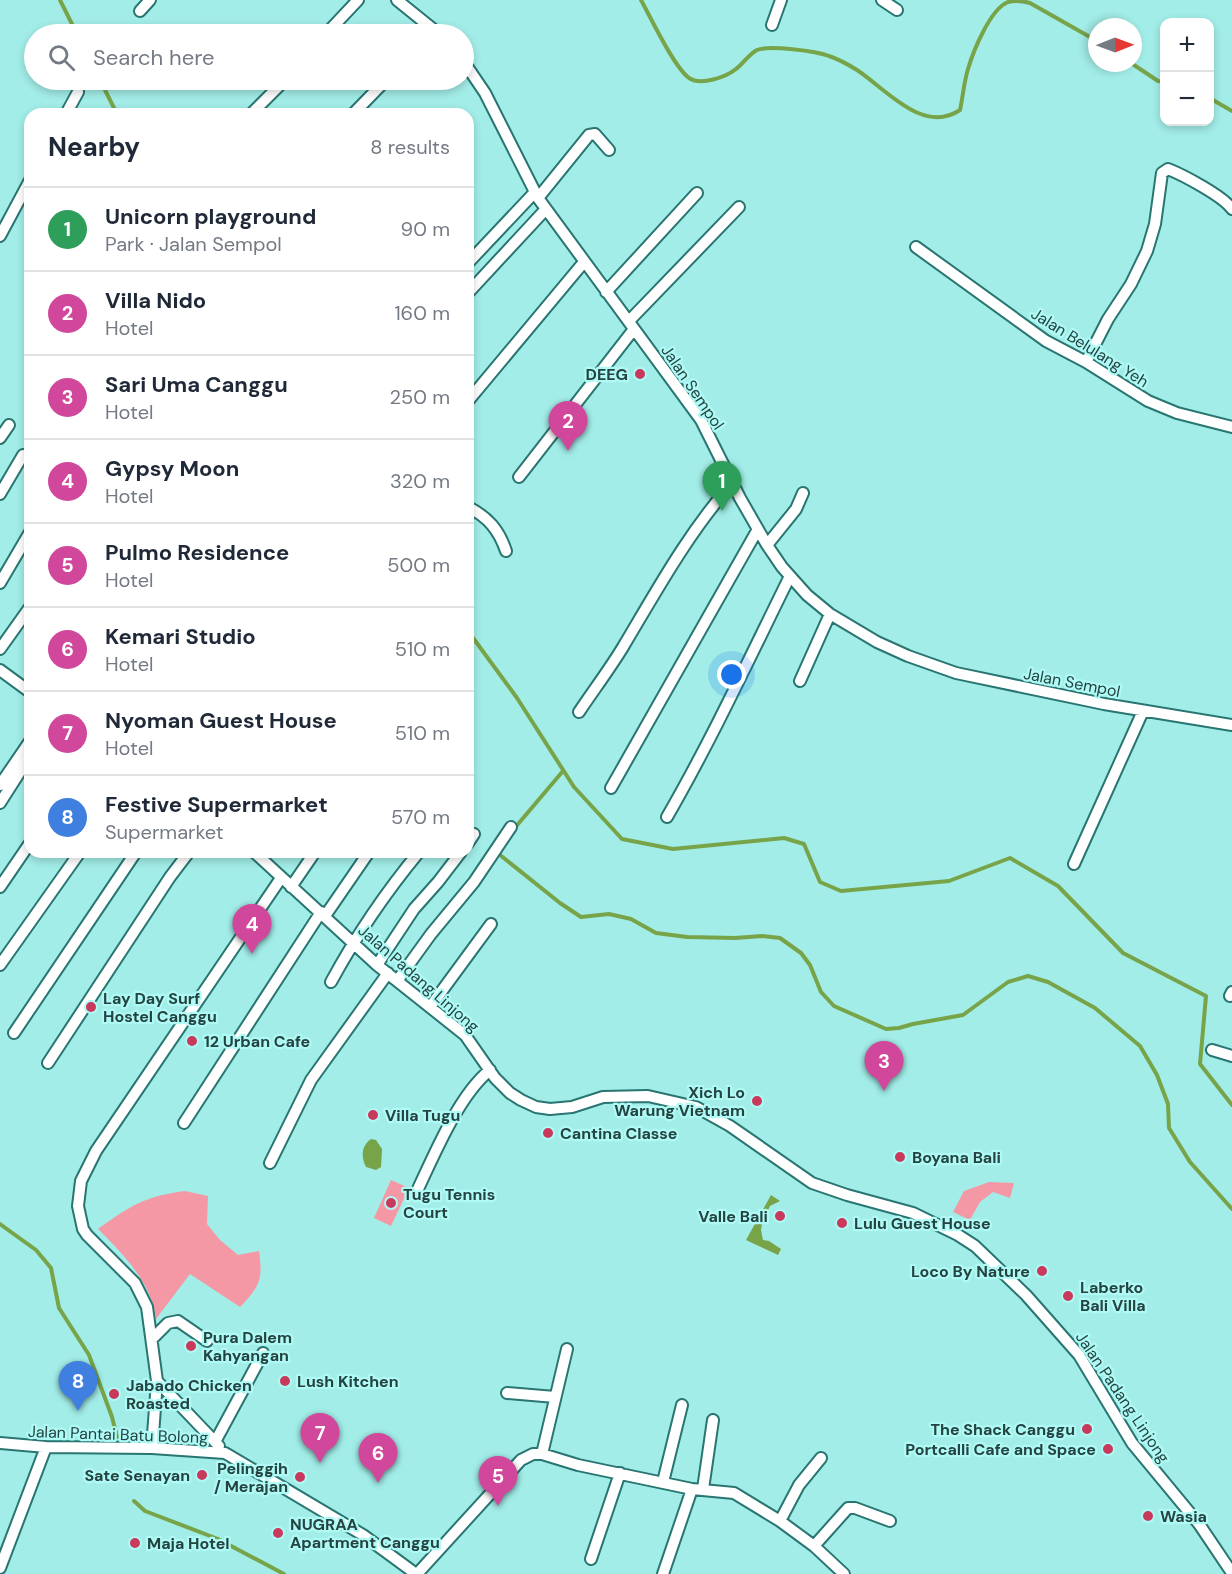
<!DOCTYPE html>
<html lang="en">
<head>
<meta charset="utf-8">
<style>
	:root { --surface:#fff; --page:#f6f6f7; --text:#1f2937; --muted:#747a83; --line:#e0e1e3; --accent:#7c3aed }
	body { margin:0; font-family:"DM Sans",sans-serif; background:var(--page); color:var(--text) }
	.controls { position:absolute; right:18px; top:18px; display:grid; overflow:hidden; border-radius:12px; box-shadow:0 3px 9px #0003 }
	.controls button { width:54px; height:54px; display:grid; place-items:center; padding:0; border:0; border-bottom:2px solid var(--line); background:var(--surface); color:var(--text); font:30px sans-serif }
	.compass { position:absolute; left:1088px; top:18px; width:54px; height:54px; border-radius:50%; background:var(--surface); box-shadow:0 3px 9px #0003; rotate:89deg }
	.you { position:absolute; left:732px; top:675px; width:21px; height:21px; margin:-15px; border:4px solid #fff; border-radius:50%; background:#1a73e8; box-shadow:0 0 0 9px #1a73e833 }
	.badge { display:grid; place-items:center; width:39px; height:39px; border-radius:50%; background:var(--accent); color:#fff; font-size:20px; font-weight:700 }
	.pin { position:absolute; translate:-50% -50px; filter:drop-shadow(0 2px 3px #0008) }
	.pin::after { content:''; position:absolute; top:32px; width:21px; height:18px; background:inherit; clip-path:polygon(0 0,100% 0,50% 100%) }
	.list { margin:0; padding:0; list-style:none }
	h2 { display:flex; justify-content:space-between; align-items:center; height:78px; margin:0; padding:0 24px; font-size:26px }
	h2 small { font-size:20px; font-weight:400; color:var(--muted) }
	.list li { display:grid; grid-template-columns:39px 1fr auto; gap:18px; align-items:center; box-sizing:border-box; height:84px; padding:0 24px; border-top:2px solid var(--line) }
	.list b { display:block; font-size:22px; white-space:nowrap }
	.list p { margin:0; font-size:20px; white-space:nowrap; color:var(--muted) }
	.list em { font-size:20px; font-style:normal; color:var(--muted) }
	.icon { flex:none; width:33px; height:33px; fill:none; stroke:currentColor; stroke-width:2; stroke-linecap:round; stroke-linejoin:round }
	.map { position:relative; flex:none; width:1232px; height:1574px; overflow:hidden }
	.search { position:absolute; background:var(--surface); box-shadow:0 3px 9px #0003; left:24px; top:24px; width:450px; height:66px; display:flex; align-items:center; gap:15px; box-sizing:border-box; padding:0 21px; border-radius:33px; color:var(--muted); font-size:22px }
	.panel { position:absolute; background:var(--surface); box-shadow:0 3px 9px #0003; left:24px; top:108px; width:450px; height:750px; border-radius:18px }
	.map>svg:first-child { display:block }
</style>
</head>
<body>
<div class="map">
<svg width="1232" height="1574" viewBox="0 0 1232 1574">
	<rect width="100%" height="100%" fill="#a2ede8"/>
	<path fill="#f598a5" d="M 391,1180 L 409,1188 L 391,1226 L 374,1218 Z
		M 989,1182 L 1014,1183 L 1010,1198 L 993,1192 L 980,1202 L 970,1220 L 953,1212 L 964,1191 Z
		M 185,1191 L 208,1196 L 207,1224 L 220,1240 L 238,1255 L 259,1251 C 263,1280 260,1286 240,1307 L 190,1274 L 156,1319 C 151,1282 124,1255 98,1229 C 130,1206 145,1196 185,1191 Z"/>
	<path fill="#78a449" d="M 371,1139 L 376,1140 L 382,1149 L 381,1167 L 376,1170 L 366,1167 C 361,1157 361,1146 371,1139 Z
		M 771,1195 L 780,1201 L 770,1206 L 766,1214 L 764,1214 L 761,1230 L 763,1240 L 769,1241 L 781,1249 L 778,1255 L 746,1240 Z"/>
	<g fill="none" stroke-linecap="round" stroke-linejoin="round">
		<path stroke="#78a449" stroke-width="4" d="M 60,0 L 77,34
			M 641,0 C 651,18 674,67 689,78 C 701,86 726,77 736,69 C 743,64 749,54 757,50 C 769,45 816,51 829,56 C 838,59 849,65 857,70 C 886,89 923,135 960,110 C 963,96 964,82 968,69 C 973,52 990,9 1008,2 C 1015,0 1023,1 1030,3 L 1097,41
			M 1131,63 L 1158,81 L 1164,82
			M 100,80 L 117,114
			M 1210,95 L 1213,100 L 1232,111
			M 468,631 L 517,698 L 574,787 L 622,839 L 673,849 L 784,838 L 804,844 L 820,882 L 841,891 L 949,881 L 1010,858 L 1058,886 L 1123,953 L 1206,996 L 1200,1064 L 1232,1105
			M 513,830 L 563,771
			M 495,851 L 560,903 L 581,917 L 609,914 L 631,919 L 656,933 L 687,937 L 735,938 L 762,936 L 780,938 L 801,953 L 810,965 L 821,992 L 834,1006 L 886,1029 L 899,1028 L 913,1024 L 963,1015 L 1008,982 L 1028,976 L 1048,982 L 1095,1008 L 1140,1046 L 1157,1075 L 1168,1104 L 1169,1128 L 1190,1162 L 1232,1209
			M 0,1224 L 36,1250 L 51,1268 L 59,1308 L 89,1355 L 112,1417 L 117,1437
			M 134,1501 L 145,1511 L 218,1539 L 284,1574"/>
		<defs>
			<path id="minor" d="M 397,0 L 439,34
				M 882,0 L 897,10
				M 140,11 L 150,0
				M 772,25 L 781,0
				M 326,34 L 358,0
				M 464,62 L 485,93 L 538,198 L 701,420 L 740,498 L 767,545 L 782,567 L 807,595 L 830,614 L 877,642 L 908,656 L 956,673 L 1104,704 L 1232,725
				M 66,114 L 78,92
				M 251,114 L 285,80
				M 353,114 L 386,80
				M 538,198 L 589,135 L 595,134 L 609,150
				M 0,236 L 30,180
				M 916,247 L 1046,341 L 1086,362 L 1148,401 L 1177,413 L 1232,427
				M 468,263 L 535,192
				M 606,292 L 697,193
				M 468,293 L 546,209
				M 629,321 L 739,207
				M 1086,362 L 1108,319 L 1131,284 L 1147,251 L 1155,224 L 1162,173 L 1168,169 C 1183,175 1223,196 1232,209
				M 468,401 L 584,262
				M 0,438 L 9,425
				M 519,477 L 634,329
				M 0,494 L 23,455
				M 468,507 C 488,517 499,530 506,551
				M 767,545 L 796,509 L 803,493
				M 0,583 L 30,532
				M 0,649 L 30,607
				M 0,670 L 30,692
				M 800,681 L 830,614
				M 579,712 C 593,691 609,670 623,647 C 657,590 688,533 733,482
				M 0,785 L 30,741
				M 611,788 L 758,529
				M 0,803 L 30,756
				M 667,817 C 712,739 750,657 790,576
				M 468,843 L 474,834
				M 254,852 L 377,965 L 465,1035 L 495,1078 L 510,1093 L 521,1100 L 536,1107 L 550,1109 L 572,1107 L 603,1097 L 648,1096 L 696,1107 L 730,1126 L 812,1183 L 847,1195 L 913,1213 L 958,1235 L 975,1246 L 1026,1295 L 1079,1355 L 1132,1443 L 1199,1524 L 1232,1573
				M 1074,864 L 1143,711
				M 0,887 L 30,843
				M 291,887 L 315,852
				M 325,916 L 369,852
				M 0,965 L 80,852
				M 377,965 L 414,909 L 438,882 L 461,852
				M 397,981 L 431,934 L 474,882 L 511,827
				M 331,982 C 356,936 386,892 419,852
				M 1230,996 L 1232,992
				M 430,1007 L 491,924
				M 14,1033 L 136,852
				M 1212,1050 L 1232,1056
				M 48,1063 L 170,877 L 189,852
				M 184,1123 L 321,912
				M 270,1163 L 311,1080 L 388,973
				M 418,1189 C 435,1153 459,1095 490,1070
				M 152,1339 L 168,1323 L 178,1321 L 207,1341
				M 157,1381 L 219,1446
				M 507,1393 L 555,1397
				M 215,1442 L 263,1353
				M 0,1443 L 46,1447 L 152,1448 L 225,1453 L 363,1535 L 416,1574
				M 152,1448 L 157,1381 L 147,1307 L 135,1283 L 87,1235 L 83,1229 L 78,1206 L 81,1181 L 96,1151 L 281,878
				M 542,1454 L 567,1349
				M 663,1482 L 682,1405
				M 703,1489 L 713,1420
				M 780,1521 L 799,1485 L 821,1458
				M 814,1546 L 848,1508 L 855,1508 L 890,1521
				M 591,1559 L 620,1473
				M 0,1568 L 46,1447
				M 417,1574 L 521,1460 L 533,1454 L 542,1454 L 578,1465 L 692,1489 L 734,1493 L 780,1521 L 814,1546 L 844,1574
				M 663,1574 L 692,1489"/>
		</defs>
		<use href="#minor" stroke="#287571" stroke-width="14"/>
		<use href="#minor" stroke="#fff" stroke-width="10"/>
	</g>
	<g fill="#c8395c" stroke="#affaf5" stroke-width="2">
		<circle cx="640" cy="374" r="6"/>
		<circle cx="91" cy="1007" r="6"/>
		<circle cx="192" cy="1041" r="6"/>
		<circle cx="757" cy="1101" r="6"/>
		<circle cx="373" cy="1115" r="6"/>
		<circle cx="548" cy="1133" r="6"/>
		<circle cx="900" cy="1157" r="6"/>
		<circle cx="391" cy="1203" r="6"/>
		<circle cx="780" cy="1216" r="6"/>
		<circle cx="842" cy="1223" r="6"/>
		<circle cx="1042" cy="1271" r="6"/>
		<circle cx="1068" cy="1296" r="6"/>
		<circle cx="191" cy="1346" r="6"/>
		<circle cx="285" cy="1381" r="6"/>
		<circle cx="114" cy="1394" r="6"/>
		<circle cx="1087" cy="1429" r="6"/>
		<circle cx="1108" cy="1449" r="6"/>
		<circle cx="202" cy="1475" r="6"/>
		<circle cx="300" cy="1477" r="6"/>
		<circle cx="1148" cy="1516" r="6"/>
		<circle cx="278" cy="1533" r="6"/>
		<circle cx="135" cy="1543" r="6"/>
	</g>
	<g text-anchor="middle" stroke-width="4.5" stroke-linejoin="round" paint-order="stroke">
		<g font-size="16" fill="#244341" stroke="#affaf5">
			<text transform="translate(1090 347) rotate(32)" y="6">Jalan Belulang Yeh</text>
			<text transform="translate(693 387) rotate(56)" y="6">Jalan Sempol</text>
			<text transform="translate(1072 682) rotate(11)" y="6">Jalan Sempol</text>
			<text transform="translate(419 978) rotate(41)" y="6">Jalan Padang Linjong</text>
			<text transform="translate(1123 1397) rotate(56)" y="6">Jalan Padang Linjong</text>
			<text transform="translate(118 1434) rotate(2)" y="6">Jalan Pantai Batu Bolong</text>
		</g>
		<g font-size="16" font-weight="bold" fill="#244341" stroke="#affaf5" text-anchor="start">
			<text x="628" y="380" text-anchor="end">DEEG</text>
			<text x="103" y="1004">Lay Day Surf<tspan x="103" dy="18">Hostel Canggu</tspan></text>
			<text x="204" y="1047">12 Urban Cafe</text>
			<text x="745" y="1098" text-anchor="end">Xich Lo<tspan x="745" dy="18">Warung Vietnam</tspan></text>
			<text x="385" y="1121">Villa Tugu</text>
			<text x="560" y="1139">Cantina Classe</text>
			<text x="912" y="1163">Boyana Bali</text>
			<text x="403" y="1200">Tugu Tennis<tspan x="403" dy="18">Court</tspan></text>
			<text x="768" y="1222" text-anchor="end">Valle Bali</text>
			<text x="854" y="1229">Lulu Guest House</text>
			<text x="1030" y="1277" text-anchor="end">Loco By Nature</text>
			<text x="1080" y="1293">Laberko<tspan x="1080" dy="18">Bali Villa</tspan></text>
			<text x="203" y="1343">Pura Dalem<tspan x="203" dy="18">Kahyangan</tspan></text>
			<text x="297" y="1387">Lush Kitchen</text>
			<text x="126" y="1391">Jabado Chicken<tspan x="126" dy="18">Roasted</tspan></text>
			<text x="1075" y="1435" text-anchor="end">The Shack Canggu</text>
			<text x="1096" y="1455" text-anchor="end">Portcalli Cafe and Space</text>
			<text x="288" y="1474" text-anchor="end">Pelinggih<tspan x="288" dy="18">/ Merajan</tspan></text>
			<text x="190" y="1481" text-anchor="end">Sate Senayan</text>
			<text x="1160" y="1522">Wasia</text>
			<text x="290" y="1530">NUGRAA<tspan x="290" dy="18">Apartment Canggu</tspan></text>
			<text x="147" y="1549">Maja Hotel</text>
		</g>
	</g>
</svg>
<div class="controls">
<button>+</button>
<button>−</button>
</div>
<svg class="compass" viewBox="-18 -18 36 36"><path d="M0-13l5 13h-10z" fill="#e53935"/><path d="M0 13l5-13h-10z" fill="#747a83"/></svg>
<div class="you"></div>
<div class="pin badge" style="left:722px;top:511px;background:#2e9e5b">1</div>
<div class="pin badge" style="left:568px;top:451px;background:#d1479c">2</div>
<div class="pin badge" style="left:884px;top:1091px;background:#d1479c">3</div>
<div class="pin badge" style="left:252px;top:954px;background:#d1479c">4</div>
<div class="pin badge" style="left:498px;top:1506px;background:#d1479c">5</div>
<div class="pin badge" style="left:378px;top:1483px;background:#d1479c">6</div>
<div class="pin badge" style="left:320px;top:1463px;background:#d1479c">7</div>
<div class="pin badge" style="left:78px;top:1411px;background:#3f7fe0">8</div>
<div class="search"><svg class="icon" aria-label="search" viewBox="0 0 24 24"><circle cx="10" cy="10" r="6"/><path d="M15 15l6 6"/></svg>Search here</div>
<section class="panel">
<h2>Nearby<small>8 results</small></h2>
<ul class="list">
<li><span class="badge" style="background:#2e9e5b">1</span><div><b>Unicorn playground</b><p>Park · Jalan Sempol</p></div><em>90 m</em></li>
<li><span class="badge" style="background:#d1479c">2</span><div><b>Villa Nido</b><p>Hotel</p></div><em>160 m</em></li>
<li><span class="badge" style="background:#d1479c">3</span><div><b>Sari Uma Canggu</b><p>Hotel</p></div><em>250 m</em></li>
<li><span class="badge" style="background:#d1479c">4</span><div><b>Gypsy Moon</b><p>Hotel</p></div><em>320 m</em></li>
<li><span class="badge" style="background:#d1479c">5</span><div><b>Pulmo Residence</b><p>Hotel</p></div><em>500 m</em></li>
<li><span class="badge" style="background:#d1479c">6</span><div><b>Kemari Studio</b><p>Hotel</p></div><em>510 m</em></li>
<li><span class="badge" style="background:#d1479c">7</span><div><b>Nyoman Guest House</b><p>Hotel</p></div><em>510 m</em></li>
<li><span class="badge" style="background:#3f7fe0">8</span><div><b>Festive Supermarket</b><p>Supermarket</p></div><em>570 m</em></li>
</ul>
</section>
</div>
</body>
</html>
